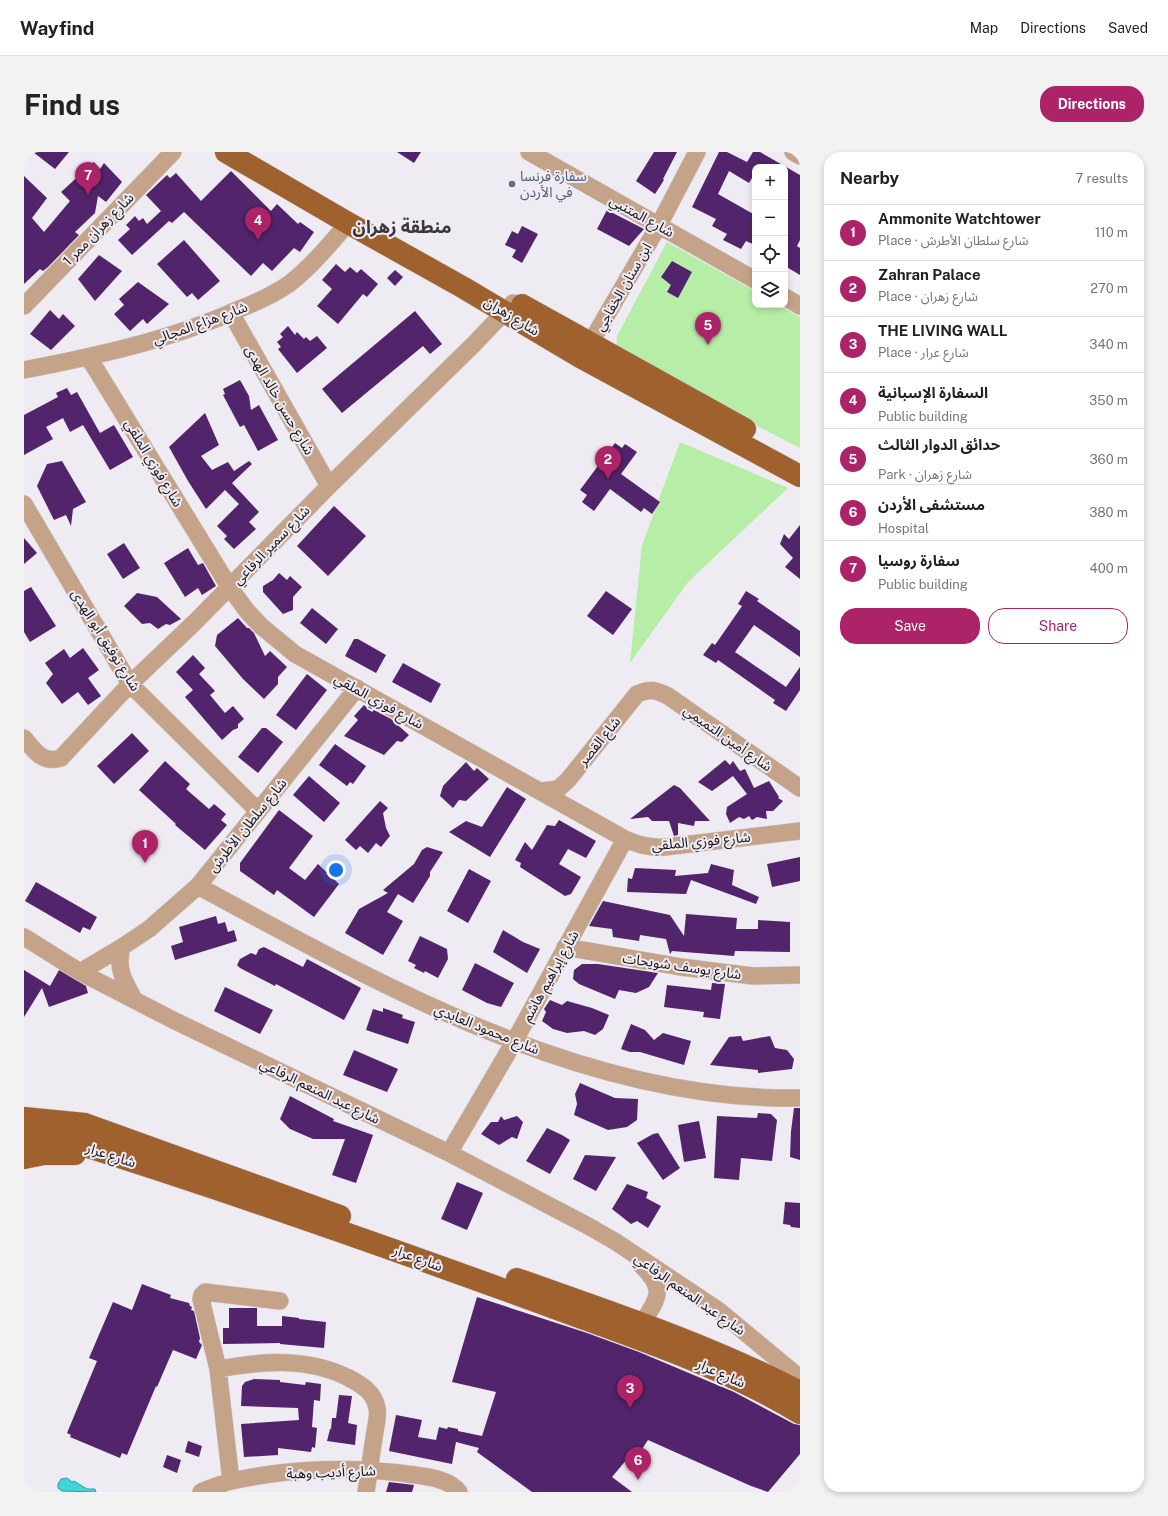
<!DOCTYPE html>
<html lang="en">
<head>
<meta charset="utf-8">
<style>
	:root { --surface:#fff; --page:#f2f2f2; --text:#222; --muted:#767676; --line:#e0e0e0; --accent:#ac2467 }
	body { margin:0; font-family:"Public Sans","Noto Sans Arabic",sans-serif; background:var(--page); color:var(--text) }
	.controls { position:absolute; right:12px; top:12px; display:grid; overflow:hidden; border-radius:8px; box-shadow:0 2px 6px #0003 }
	.controls button { width:36px; height:36px; display:grid; place-items:center; padding:0; border:0; border-bottom:1px solid var(--line); background:var(--surface); color:var(--text); font:20px sans-serif }
	.you { position:absolute; left:312px; top:718px; width:14px; height:14px; margin:-10px; border:3px solid #fff; border-radius:50%; background:#1a73e8; box-shadow:0 0 0 6px #1a73e833 }
	.badge { display:grid; place-items:center; width:26px; height:26px; border-radius:50%; background:var(--accent); color:#fff; font-size:13px; font-weight:700 }
	.pin { position:absolute; translate:-50% -33px; filter:drop-shadow(0 1px 2px #0008) }
	.pin::after { content:''; position:absolute; top:21px; width:14px; height:12px; background:inherit; clip-path:polygon(0 0,100% 0,50% 100%) }
	.list { margin:0; padding:0; list-style:none }
	h2 { display:flex; justify-content:space-between; align-items:center; height:52px; margin:0; padding:0 16px; font-size:17px }
	h2 small { font-size:13px; font-weight:400; color:var(--muted) }
	.list li { display:grid; grid-template-columns:26px 1fr auto; gap:12px; align-items:center; box-sizing:border-box; height:56px; padding:0 16px; border-top:1px solid var(--line) }
	.list b { display:block; font-size:15px; white-space:nowrap }
	.list p { margin:0; font-size:13px; white-space:nowrap; color:var(--muted) }
	.list em { font-size:13px; font-style:normal; color:var(--muted) }
	.actions { display:flex; gap:8px; padding:12px 16px }
	.actions a { flex:1; padding:9px 0; border:1px solid var(--accent); border-radius:16px; text-align:center; font-size:14px; color:var(--accent) }
	.actions .main { background:var(--accent); color:#fff }
	.icon { flex:none; width:22px; height:22px; fill:none; stroke:currentColor; stroke-width:2; stroke-linecap:round; stroke-linejoin:round }
	.map { position:relative; flex:none; width:776px; height:1340px; overflow:hidden; border-radius:16px }
	header { display:flex; align-items:center; gap:24px; box-sizing:border-box; height:56px; padding:0 20px; background:var(--surface); border-bottom:1px solid var(--line) }
	header strong { font-size:19px }
	nav { display:flex; gap:22px; margin-inline-start:auto; font-size:14px }
	.intro { display:flex; align-items:center; justify-content:space-between; box-sizing:border-box; height:96px; padding:0 24px }
	h1 { margin:0; font-size:28px }
	.button { padding:10px 18px; border-radius:16px; background:var(--accent); color:#fff; font-size:14px; font-weight:700 }
	main { display:flex; gap:24px; padding:0 24px }
	aside { flex:1; background:var(--surface); border-radius:16px; box-shadow:0 2px 6px #0003 }
	.map>svg:first-child { display:block }
</style>
</head>
<body>
<header>
<strong>Wayfind</strong>
<nav><a>Map</a><a>Directions</a><a>Saved</a></nav>
</header>
<div class="intro"><h1>Find us</h1><a class="button">Directions</a></div>
<main>
<div class="map">
<svg width="776" height="1340" viewBox="0 0 776 1340">
	<rect width="100%" height="100%" fill="#efebf3"/>
	<path fill="#b6eda7" d="M 643,90 L 731,139 L 731,153 L 755,153 L 776,165 L 776,296 L 592,202 L 593,184 Z
		M 656,290 L 764,336 L 664,430 L 606,511 L 618,393 Z"/>
	<path fill="#40d6d7" stroke="#349c9e" d="M 43,1326 L 48,1330 L 50,1329 L 63,1337 L 71,1337 L 72,1340 L 38,1339 L 34,1336 L 34,1332 L 37,1327 Z"/>
	<path fill="#51246b" d="M 9,0 L 45,0 L 31,17 Z
		M 373,0 L 397,0 L 390,11 Z
		M 630,0 L 653,0 L 639,27 L 640,28 L 631,42 L 612,29 Z
		M 695,0 L 703,0 L 723,10 L 729,0 L 736,0 L 776,23 L 776,88 L 773,94 L 776,96 L 776,123 L 761,114 L 761,15 L 731,15 L 731,21 L 725,31 L 705,19 L 694,42 L 731,63 L 731,93 L 722,89 L 717,97 L 699,88 L 703,82 L 688,74 L 692,67 L 668,55 Z
		M 70,10 L 76,17 L 80,11 L 98,30 L 82,50 L 74,44 L 71,61 L 51,80 L 55,83 L 24,115 L 19,119 L 16,117 L 0,132 L 0,24 L 23,46 L 8,66 L 20,80 L 46,49 L 37,40 Z
		M 207,19 L 247,59 L 253,52 L 274,72 L 276,70 L 290,80 L 276,100 L 270,96 L 248,119 L 239,111 L 227,124 L 160,60 L 148,71 L 145,69 L 108,103 L 94,88 L 106,77 L 102,73 L 111,64 L 115,69 L 119,66 L 123,72 L 137,59 L 122,43 L 143,23 L 146,26 L 152,21 L 177,49 Z
		M 583,58 L 620,77 L 605,94 L 573,77 Z
		M 498,74 L 514,82 L 498,111 L 488,105 L 492,98 L 481,93 L 488,79 L 494,82 Z
		M 160,88 L 196,129 L 174,148 L 168,141 L 163,145 L 133,112 Z
		M 75,103 L 98,119 L 71,149 L 54,127 Z
		M 648,109 L 668,120 L 654,146 L 643,140 L 647,133 L 637,125 Z
		M 312,112 L 321,120 L 326,115 L 333,121 L 337,117 L 354,132 L 343,145 L 339,142 L 314,172 L 293,154 L 308,137 L 298,128 Z
		M 371,118 L 379,125 L 371,134 L 363,126 Z
		M 114,130 L 145,152 L 123,172 L 119,167 L 106,179 L 90,162 L 100,153 L 95,147 Z
		M 26,158 L 35,167 L 39,162 L 51,174 L 27,198 L 6,182 Z
		M 391,159 L 418,192 L 406,202 L 399,194 L 318,261 L 298,237 Z
		M 264,174 L 271,183 L 273,180 L 280,187 L 282,185 L 286,189 L 293,184 L 303,196 L 273,221 L 254,197 L 257,195 L 253,190 L 259,185 L 256,182 Z
		M 216,228 L 225,244 L 227,258 L 235,253 L 254,288 L 234,299 L 220,273 L 216,275 L 199,243 L 201,242 L 199,237 Z
		M 43,236 L 47,243 L 53,240 L 76,281 L 90,273 L 109,305 L 86,318 L 59,273 L 46,280 L 39,266 L 22,275 L 29,287 L 0,303 L 0,263 L 34,245 L 32,241 Z
		M 181,261 L 195,293 L 177,304 L 188,318 L 204,310 L 210,319 L 225,309 L 228,312 L 208,331 L 235,360 L 225,370 L 232,377 L 210,397 L 200,387 L 203,384 L 193,374 L 215,352 L 201,338 L 182,357 L 164,329 L 145,295 Z
		M 591,291 L 598,296 L 601,292 L 613,300 L 597,322 L 636,350 L 628,362 L 620,356 L 617,360 L 586,337 L 570,359 L 558,350 L 563,343 L 556,338 Z
		M 38,309 L 62,350 L 49,357 L 47,374 L 42,363 L 30,368 L 13,334 L 23,312 Z
		M 310,354 L 342,384 L 304,424 L 273,394 Z
		M 776,373 L 776,427 L 761,415 L 769,406 L 756,392 L 760,382 L 765,387 Z
		M 0,386 L 13,401 L 0,412 Z
		M 100,391 L 116,416 L 99,427 L 83,402 Z
		M 164,396 L 174,413 L 179,411 L 192,434 L 178,443 L 174,436 L 161,445 L 140,411 Z
		M 255,421 L 263,428 L 266,424 L 278,435 L 269,445 L 269,458 L 259,462 L 239,440 L 239,434 L 249,428 Z
		M 7,435 L 32,474 L 6,490 L 0,480 L 0,439 Z
		M 582,439 L 608,457 L 589,483 L 563,464 Z
		M 722,439 L 735,447 L 733,449 L 776,479 L 776,505 L 730,473 L 711,500 L 762,535 L 776,515 L 776,538 L 762,559 L 749,551 L 751,548 L 694,508 L 692,511 L 679,503 L 688,491 L 691,493 L 718,454 L 714,452 Z
		M 113,441 L 133,445 L 157,467 L 146,473 L 142,472 L 134,477 L 126,471 L 118,472 L 100,454 Z
		M 288,456 L 314,477 L 302,492 L 276,471 Z
		M 214,466 L 223,476 L 225,476 L 230,481 L 241,504 L 246,499 L 263,515 L 254,525 L 254,532 L 240,547 L 219,527 L 191,494 L 193,483 Z
		M 330,487 L 334,487 L 362,503 L 352,521 L 321,504 Z
		M 59,496 L 75,518 L 64,526 L 77,544 L 64,553 L 54,540 L 38,552 L 22,531 L 29,522 L 21,511 L 40,497 L 46,506 Z
		M 169,503 L 181,516 L 175,522 L 191,539 L 186,543 L 201,561 L 209,554 L 220,567 L 214,572 L 214,576 L 209,578 L 198,588 L 161,545 L 169,538 L 152,520 Z
		M 379,511 L 417,532 L 407,551 L 368,530 Z
		M 283,522 L 303,538 L 272,578 L 252,563 Z
		M 340,553 L 348,560 L 350,558 L 367,567 L 385,583 L 378,590 L 373,589 L 360,603 L 320,584 L 334,568 L 330,564 Z
		M 238,576 L 242,576 L 259,590 L 234,621 L 214,605 Z
		M 108,581 L 125,599 L 90,632 L 73,614 Z
		M 311,592 L 342,614 L 329,632 L 326,630 L 323,634 L 295,613 Z
		M 701,608 L 706,613 L 709,609 L 716,619 L 721,617 L 730,636 L 745,629 L 755,645 L 754,646 L 759,649 L 749,659 L 742,659 L 743,667 L 733,665 L 728,668 L 725,664 L 720,667 L 715,665 L 706,671 L 702,662 L 703,655 L 723,642 L 709,624 L 688,639 L 674,630 Z
		M 141,609 L 166,632 L 162,637 L 185,657 L 190,652 L 202,662 L 197,668 L 203,673 L 181,698 L 151,673 L 152,672 L 115,638 Z
		M 442,610 L 450,619 L 453,616 L 465,627 L 442,649 L 435,648 L 429,656 L 416,644 L 419,634 Z
		M 285,624 L 316,651 L 300,670 L 269,643 Z
		M 650,633 L 656,636 L 686,669 L 671,669 L 670,674 L 654,671 L 654,683 L 650,684 L 645,669 L 628,669 L 624,665 L 606,667 Z
		M 483,635 L 502,647 L 466,705 L 425,680 L 442,669 L 458,675 Z
		M 356,649 L 364,656 L 359,661 L 362,676 L 366,684 L 357,695 L 352,691 L 344,701 L 336,694 L 332,698 L 321,688 Z
		M 255,658 L 289,684 L 265,716 L 281,728 L 294,712 L 315,732 L 290,765 L 253,738 L 250,743 L 216,719 L 216,711 Z
		M 535,668 L 572,689 L 562,706 L 544,697 L 535,712 L 557,725 L 547,742 L 541,744 L 496,715 L 497,711 L 491,708 L 501,690 L 508,698 L 523,673 L 531,674 Z
		M 403,695 L 419,700 L 406,720 L 406,724 L 389,751 L 374,742 L 363,760 L 379,769 L 359,803 L 321,781 L 335,757 L 364,741 L 359,738 L 390,712 L 398,698 Z
		M 776,705 L 776,729 L 748,735 L 743,712 Z
		M 687,712 L 710,718 L 708,733 L 735,745 L 732,752 L 667,728 L 662,742 L 603,740 L 604,726 L 608,727 L 611,716 L 652,718 L 651,724 L 684,721 Z
		M 445,717 L 467,729 L 444,771 L 423,759 Z
		M 12,730 L 73,765 L 66,778 L 59,775 L 56,781 L 1,749 Z
		M 579,749 L 646,763 L 660,784 L 662,762 L 713,766 L 712,777 L 734,777 L 734,768 L 766,770 L 766,800 L 711,799 L 710,804 L 648,799 L 646,802 L 642,787 L 616,783 L 615,789 L 589,785 L 588,777 L 565,774 Z
		M 192,764 L 194,772 L 201,770 L 204,780 L 210,778 L 213,789 L 151,808 L 147,794 L 159,790 L 155,775 Z
		M 479,778 L 499,790 L 516,797 L 503,821 L 469,800 Z
		M 396,784 L 423,797 L 424,807 L 414,826 L 401,819 L 400,821 L 390,816 L 392,813 L 384,809 Z
		M 240,795 L 279,815 L 283,807 L 337,836 L 320,868 L 252,832 L 251,834 L 216,816 L 213,813 L 216,807 L 227,801 L 232,803 L 235,797 Z
		M 451,811 L 490,831 L 477,855 L 463,851 L 438,838 Z
		M 558,812 L 574,812 L 634,821 L 625,835 L 612,841 L 595,838 L 591,847 L 555,832 L 549,827 L 550,818 Z
		M 0,818 L 26,834 L 35,818 L 62,834 L 64,841 L 25,855 L 18,836 L 0,865 Z
		M 688,831 L 701,832 L 696,867 L 679,865 L 680,860 L 640,855 L 643,833 L 687,838 Z
		M 201,835 L 249,858 L 236,882 L 190,859 Z
		M 526,848 L 538,853 L 543,849 L 568,856 L 585,863 L 579,877 L 571,883 L 560,879 L 543,881 L 529,877 L 518,869 L 522,860 L 520,857 Z
		M 359,856 L 379,863 L 378,866 L 391,870 L 384,892 L 342,878 L 349,857 L 359,860 Z
		M 607,872 L 621,878 L 630,888 L 639,881 L 667,889 L 660,913 L 616,900 L 606,900 L 597,897 Z
		M 717,884 L 719,889 L 746,884 L 751,896 L 763,898 L 770,907 L 768,917 L 734,921 L 734,918 L 686,913 L 705,885 Z
		M 330,898 L 374,917 L 363,940 L 319,923 Z
		M 556,931 L 591,946 L 614,947 L 613,968 L 603,975 L 584,978 L 550,963 L 553,952 L 551,942 Z
		M 266,944 L 310,967 L 309,969 L 349,983 L 332,1031 L 308,1023 L 321,987 L 289,987 L 266,977 L 256,967 Z
		M 770,956 L 776,956 L 776,1008 L 766,1005 L 767,979 Z
		M 734,961 L 747,962 L 753,968 L 748,1009 L 717,1006 L 715,1028 L 690,1026 L 693,964 L 733,966 Z
		M 477,964 L 480,968 L 493,964 L 499,970 L 493,987 L 488,985 L 475,993 L 457,982 L 467,970 L 474,970 Z
		M 675,969 L 682,1006 L 660,1010 L 654,973 Z
		M 523,976 L 538,983 L 546,988 L 526,1022 L 502,1009 Z
		M 634,981 L 656,1016 L 639,1028 L 613,991 L 629,982 Z
		M 561,1003 L 592,1005 L 572,1039 L 549,1027 Z
		M 433,1030 L 459,1041 L 443,1078 L 417,1067 Z
		M 603,1032 L 624,1040 L 622,1046 L 637,1054 L 624,1076 L 613,1069 L 607,1072 L 588,1057 Z
		M 761,1050 L 776,1051 L 776,1076 L 767,1075 L 766,1073 L 759,1072 Z
		M 118,1132 L 147,1143 L 146,1146 L 165,1151 L 166,1154 L 168,1155 L 167,1158 L 170,1159 L 176,1186 L 175,1190 L 178,1193 L 172,1207 L 149,1198 L 133,1235 L 132,1234 L 103,1303 L 98,1301 L 96,1306 L 46,1285 L 47,1283 L 43,1281 L 73,1209 L 65,1206 L 89,1150 L 108,1158 Z
		M 453,1145 L 563,1181 L 615,1200 L 710,1240 L 770,1272 L 776,1273 L 776,1302 L 744,1340 L 727,1334 L 624,1288 L 611,1308 L 604,1306 L 588,1325 L 608,1340 L 508,1340 L 453,1300 L 455,1296 L 432,1290 L 428,1312 L 365,1299 L 372,1263 L 398,1268 L 394,1285 L 412,1288 L 415,1275 L 423,1277 L 424,1275 L 434,1277 L 434,1279 L 458,1284 L 472,1240 L 428,1230 Z
		M 205,1156 L 233,1156 L 233,1174 L 258,1174 L 258,1164 L 275,1166 L 275,1167 L 302,1170 L 300,1196 L 256,1192 L 256,1191 L 199,1192 L 199,1176 L 205,1176 Z
		M 230,1227 L 256,1228 L 256,1230 L 281,1233 L 282,1230 L 297,1232 L 296,1249 L 290,1248 L 288,1275 L 293,1276 L 291,1296 L 288,1295 L 287,1300 L 254,1296 L 254,1303 L 220,1305 L 217,1272 L 275,1268 L 274,1256 L 217,1254 L 218,1234 L 221,1230 Z
		M 315,1243 L 328,1244 L 324,1271 L 333,1273 L 331,1293 L 303,1289 L 306,1277 L 307,1277 L 308,1266 L 312,1266 Z
		M 164,1289 L 178,1294 L 175,1305 L 161,1300 Z
		M 143,1303 L 157,1308 L 153,1321 L 139,1315 Z
		M 365,1330 L 390,1333 L 388,1340 L 362,1340 Z"/>
	<g fill="none" stroke-linecap="round" stroke-linejoin="round">
		<defs>
			<path id="minor" d="M 505,0 L 731,128
				M 769,0 L 776,4
				M 761,145 L 776,154
				M 0,154 L 149,0
				M 207,161 L 305,334
				M 560,202 L 635,73 L 673,0
				M 65,206 L 206,436 L 223,459 L 237,474 L 271,502 L 601,687 C 615,693 626,696 641,695 L 776,679
				M 0,218 C 72,204 146,188 213,158 C 231,151 249,143 265,132 C 287,115 306,92 324,71
				M 0,352 L 106,532 L 234,659
				M 0,586 C 11,599 18,612 37,606 L 106,532 L 171,470 L 305,334 L 451,191 L 489,151
				M 518,639 L 534,637 L 544,628 L 613,542 C 627,536 631,538 644,544 L 776,636
				M 174,734 C 357,833 562,950 776,946
				M 0,785 L 56,820 L 149,868 L 425,1001 L 566,1075 L 592,1090 L 694,1158 L 776,1226
				M 98,795 C 92,817 100,829 110,847
				M 541,795 L 657,815 L 729,824 L 776,823
				M 56,820 L 98,795 L 125,777 L 174,734 L 333,536
				M 425,1001 L 490,890 L 601,687
				M 616,1112 C 642,1137 635,1145 618,1171
				M 194,1217 C 239,1209 283,1205 325,1226 C 338,1233 350,1240 353,1256 C 355,1265 351,1276 350,1286 C 347,1304 345,1322 342,1340
				M 207,1329 L 194,1217 L 177,1147 L 178,1143 L 181,1140 L 256,1149
				M 177,1340 C 187,1336 198,1331 208,1329 C 266,1316 333,1314 391,1323 C 405,1325 425,1327 435,1340"/>
			<path id="major" d="M 202,0 L 324,71 L 440,136 L 558,206 L 776,324
				M 498,153 L 721,277
				M 0,966 L 61,972 L 316,1064
				M 0,984 L 41,990 L 61,994 C 216,1043 369,1097 522,1153 C 608,1185 697,1213 776,1261
				M 0,1006 L 20,1002 L 51,1002
				M 493,1127 C 589,1161 686,1193 776,1240"/>
		</defs>
		<use href="#minor" stroke="#ccc9d0" stroke-width="18"/>
		<use href="#major" stroke="#ccc9d0" stroke-width="23"/>
		<use href="#minor" stroke="#c5a389" stroke-width="17"/>
		<use href="#major" stroke="#9f622e" stroke-width="22"/>
	</g>
	<circle fill="#5c6f8a" stroke="#efebf3" stroke-width="1.5" cx="488" cy="32" r="4"/>
	<g text-anchor="middle" stroke-width="4" stroke-linejoin="round" paint-order="stroke">
		<g font-size="14" fill="#4e5e75" stroke="#efebf3" text-anchor="start">
			<text x="496" y="29">سفارة فرنسا<tspan x="496" dy="16">في الأردن</tspan></text>
		</g>
		<g font-size="14" fill="#171518" stroke="#efebf3">
			<text transform="translate(618 64) rotate(29)" y="5">شارع المتنبي</text>
			<text transform="translate(74 77) rotate(-46)" y="5">شارع زهران ممر 1</text>
			<text transform="translate(599 135) rotate(-60)" y="5">ابن سنان الخفاجي</text>
			<text transform="translate(488 164) rotate(31)" y="5">شارع زهران</text>
			<text transform="translate(176 171) rotate(-20)" y="5">شارع هزاع المجالي</text>
			<text transform="translate(256 248) rotate(60)" y="5">شارع حسن خالد الهدى</text>
			<text transform="translate(130 311) rotate(59)" y="5">شارع فوزي الملقي</text>
			<text transform="translate(247 393) rotate(-46)" y="5">شارع سمير الرفاعي</text>
			<text transform="translate(82 488) rotate(58)" y="5">شارع توفيق أبو الهدى</text>
			<text transform="translate(355 549) rotate(29)" y="5">شارع فوزي الملقي</text>
			<text transform="translate(704 586) rotate(35)" y="5">شارع أمين التميمي</text>
			<text transform="translate(575 589) rotate(-51)" y="5">شاع القصر</text>
			<text transform="translate(223 673) rotate(-51)" y="5">شارع سلطان الأطرش</text>
			<text transform="translate(677 689) rotate(-5)" y="5">شارع فوزي الملقي</text>
			<text transform="translate(658 814) rotate(8)" y="5">شارع يوسف شويحات</text>
			<text transform="translate(526 824) rotate(-61)" y="5">شارع إبراهيم هاشم</text>
			<text transform="translate(463 877) rotate(22)" y="5">شارع محمود العابدي</text>
			<text transform="translate(296 939) rotate(26)" y="5">شارع عبد المنعم الرفاعي</text>
			<text transform="translate(87 1003) rotate(18)" y="5">شارع عرار</text>
			<text transform="translate(394 1106) rotate(20)" y="5">شارع عرار</text>
			<text transform="translate(666 1142) rotate(35)" y="5">شارع عبد المنعم الرفاعي</text>
			<text transform="translate(697 1221) rotate(24)" y="5">شارع عرار</text>
			<text transform="translate(307 1320) rotate(-2)" y="5">شارع أديب وهبة</text>
		</g>
		<g font-size="18" font-weight="bold" fill="#3a363c" stroke="#efebf3">
			<text x="378" y="81">منطقة زهران</text>
		</g>
	</g>
</svg>
<div class="controls">
<button>+</button>
<button>−</button>
<button><svg class="icon" aria-label="locate" viewBox="0 0 24 24"><circle cx="12" cy="12" r="6"/><path d="M12 2v4M12 18v4M2 12h4M18 12h4"/></svg></button>
<button><svg class="icon" aria-label="layers" viewBox="0 0 24 24"><path d="M12 4l9 5-9 5-9-5zM3 14l9 5 9-5"/></svg></button>
</div>
<div class="you"></div>
<div class="pin badge" style="left:121px;top:711px">1</div>
<div class="pin badge" style="left:584px;top:327px">2</div>
<div class="pin badge" style="left:606px;top:1256px">3</div>
<div class="pin badge" style="left:234px;top:88px">4</div>
<div class="pin badge" style="left:684px;top:193px">5</div>
<div class="pin badge" style="left:614px;top:1328px">6</div>
<div class="pin badge" style="left:64px;top:43px">7</div>
</div>
<aside>
<h2>Nearby<small>7 results</small></h2>
<ul class="list">
<li><span class="badge">1</span><div><b>Ammonite Watchtower</b><p>Place · شارع سلطان الأطرش</p></div><em>110 m</em></li>
<li><span class="badge">2</span><div><b>Zahran Palace</b><p>Place · شارع زهران</p></div><em>270 m</em></li>
<li><span class="badge">3</span><div><b>THE LIVING WALL</b><p>Place · شارع عرار</p></div><em>340 m</em></li>
<li><span class="badge">4</span><div><b>السفارة الإسبانية</b><p>Public building</p></div><em>350 m</em></li>
<li><span class="badge">5</span><div><b>حدائق الدوار الثالث</b><p>Park · شارع زهران</p></div><em>360 m</em></li>
<li><span class="badge">6</span><div><b>مستشفى الأردن</b><p>Hospital</p></div><em>380 m</em></li>
<li><span class="badge">7</span><div><b>سفارة روسيا</b><p>Public building</p></div><em>400 m</em></li>
</ul>
<div class="actions"><a class="main">Save</a><a>Share</a></div>
</aside>
</main>
</body>
</html>
